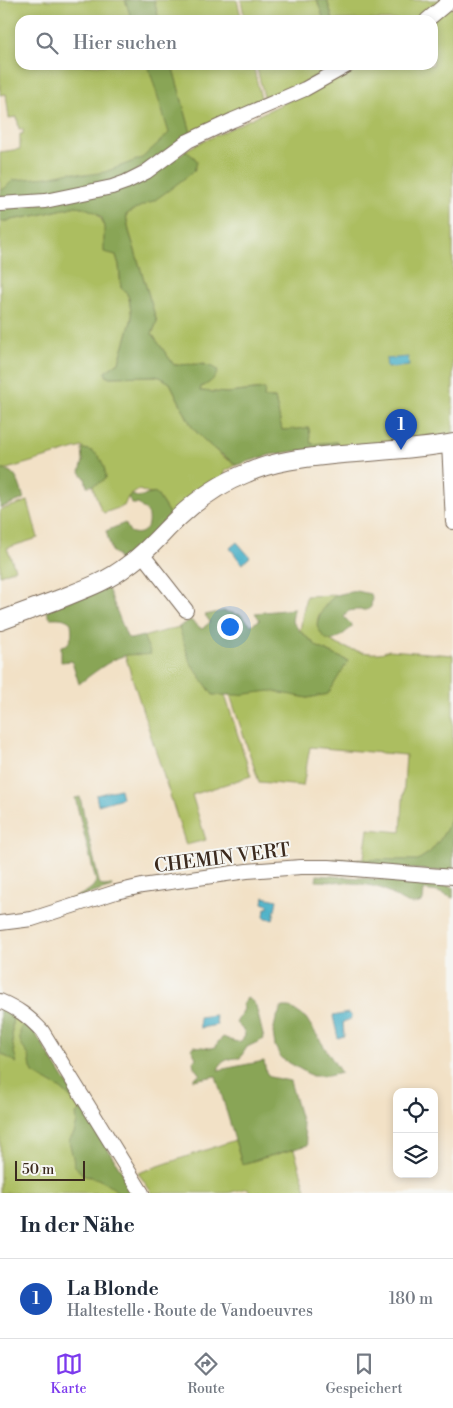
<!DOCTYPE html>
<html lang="de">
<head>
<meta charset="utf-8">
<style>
	:root { --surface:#fff; --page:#f2f2f3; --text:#1f2937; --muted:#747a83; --line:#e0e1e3; --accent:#7c3aed }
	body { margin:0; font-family:"Libre Bodoni",serif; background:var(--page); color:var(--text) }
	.controls { position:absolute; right:15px; bottom:15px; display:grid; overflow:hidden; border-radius:10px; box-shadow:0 2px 8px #0003 }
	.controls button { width:45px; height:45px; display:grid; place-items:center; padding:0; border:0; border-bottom:1px solid var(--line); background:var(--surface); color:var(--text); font:25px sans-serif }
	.scale { position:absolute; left:15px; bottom:12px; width:70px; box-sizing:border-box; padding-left:5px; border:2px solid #3b2a1e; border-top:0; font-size:14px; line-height:18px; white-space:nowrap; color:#3b2a1e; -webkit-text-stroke:4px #f6f6f2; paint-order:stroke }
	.you { position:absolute; left:229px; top:626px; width:18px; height:18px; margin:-12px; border:4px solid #fff; border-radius:50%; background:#1a73e8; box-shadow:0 0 0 8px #1a73e833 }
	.badge { display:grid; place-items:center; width:32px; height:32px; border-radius:50%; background:var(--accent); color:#fff; font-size:16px; font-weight:700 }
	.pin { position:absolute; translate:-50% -41px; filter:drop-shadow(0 1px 2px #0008) }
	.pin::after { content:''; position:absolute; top:26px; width:18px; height:15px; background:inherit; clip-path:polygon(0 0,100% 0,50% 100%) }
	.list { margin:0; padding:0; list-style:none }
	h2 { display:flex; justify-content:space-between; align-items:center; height:65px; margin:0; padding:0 20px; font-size:21px }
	h2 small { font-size:16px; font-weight:400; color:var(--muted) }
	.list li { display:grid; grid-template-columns:32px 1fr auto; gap:15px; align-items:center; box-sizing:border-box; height:80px; padding:0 20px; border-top:1px solid var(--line) }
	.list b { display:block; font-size:19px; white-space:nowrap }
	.list p { margin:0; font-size:16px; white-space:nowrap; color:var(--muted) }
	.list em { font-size:16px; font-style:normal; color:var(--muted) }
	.icon { flex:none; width:28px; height:28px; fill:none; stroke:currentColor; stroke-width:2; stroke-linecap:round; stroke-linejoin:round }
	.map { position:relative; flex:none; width:453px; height:1193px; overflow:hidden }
	.search { position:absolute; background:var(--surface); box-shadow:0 2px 8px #0003; left:15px; right:15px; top:15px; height:55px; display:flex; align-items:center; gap:12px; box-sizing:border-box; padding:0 18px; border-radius:15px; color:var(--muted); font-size:19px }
	.sheet { height:145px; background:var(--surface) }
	nav { display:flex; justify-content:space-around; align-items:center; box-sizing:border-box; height:70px; border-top:1px solid var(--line); background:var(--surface); font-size:14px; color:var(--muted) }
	nav a { display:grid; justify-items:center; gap:2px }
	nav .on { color:var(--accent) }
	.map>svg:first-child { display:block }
</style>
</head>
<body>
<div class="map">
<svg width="453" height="1193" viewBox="0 0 453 1193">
	<rect width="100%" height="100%" fill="#f6f6f2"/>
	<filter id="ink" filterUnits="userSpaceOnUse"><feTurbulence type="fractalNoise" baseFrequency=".02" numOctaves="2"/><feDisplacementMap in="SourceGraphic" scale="10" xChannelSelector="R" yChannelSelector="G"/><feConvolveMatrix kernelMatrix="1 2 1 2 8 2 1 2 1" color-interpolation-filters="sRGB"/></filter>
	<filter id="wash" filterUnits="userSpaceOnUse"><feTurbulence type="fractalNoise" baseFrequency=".0096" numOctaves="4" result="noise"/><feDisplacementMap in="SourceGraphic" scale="20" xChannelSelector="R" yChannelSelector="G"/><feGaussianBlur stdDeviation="1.12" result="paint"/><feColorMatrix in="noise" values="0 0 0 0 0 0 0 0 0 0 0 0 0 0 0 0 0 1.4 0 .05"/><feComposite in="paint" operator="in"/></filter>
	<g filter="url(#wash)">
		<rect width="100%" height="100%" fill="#f2e1c6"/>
		<path fill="#acbe61" stroke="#747440" d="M 0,0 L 145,0 L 150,20 L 20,20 L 20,65 L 162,65 L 181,138 L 142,168 L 0,198 L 0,152 L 20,149 L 20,134 L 23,134 L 23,129 L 19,129 L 17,117 L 9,118 L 6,94 L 0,95 Z
			M 154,0 L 237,0 L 242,20 L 159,20 Z
			M 241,0 L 317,0 L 324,20 L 245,20 Z
			M 327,0 L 445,0 L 436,9 L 420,20 L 333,20 Z
			M 453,5 L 453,435 L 338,447 L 337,442 L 311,444 L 282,430 L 275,398 L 263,398 L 264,389 L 227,393 L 200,391 L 201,387 L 206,385 L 205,364 L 174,365 L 152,334 L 157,322 L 129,231 L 126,215 L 141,205 L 155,200 L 185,150 L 326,83 L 357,65 L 433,65 L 433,20 Z
			M 172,65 L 253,65 L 261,98 L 264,97 L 256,65 L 339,65 L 266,102 L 191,133 Z
			M 76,206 C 92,208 104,214 105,233 C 105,236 103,241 105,244 C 107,249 112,253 116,255 L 119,265 L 121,288 L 126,292 L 129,298 L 132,318 L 119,362 L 105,372 L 107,377 L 155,376 L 160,377 L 170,383 L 192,427 L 202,438 L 222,456 L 237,465 L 225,471 L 225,475 L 170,515 L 156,493 L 150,494 L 139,490 L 128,497 L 124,506 L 104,513 L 101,510 L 93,488 L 82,447 L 7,469 L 0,469 L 0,222 L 39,215 Z
			M 28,501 L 38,538 L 7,548 L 15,569 L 0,575 L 0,510 Z
			M 337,595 C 331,599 327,604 323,609 C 299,638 358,655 378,653 C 382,653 386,651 389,650 L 453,655 L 453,872 L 363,865 L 368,829 L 401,832 L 406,755 L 310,747 L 303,786 L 259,782 L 230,695 L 270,690 L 308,698 L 348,661 L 318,647 L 300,631 L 306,596 Z
			M 190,620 L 205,633 L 251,776 L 192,795 L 206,840 L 186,845 L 121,643 L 179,627 Z
			M 0,1007 L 24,1021 L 33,1030 L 135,1193 L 0,1193 Z
			M 235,1140 L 242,1164 L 294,1149 L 307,1193 L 250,1193 L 248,1188 L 228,1193 L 152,1193 L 138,1173 Z"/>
		<path fill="#89a557" stroke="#62683a" d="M 125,0 L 154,0 L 159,20 L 132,20 Z
			M 317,0 L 327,0 L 333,20 L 324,20 Z
			M 148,65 L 172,65 L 191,133 L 133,173 L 110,181 L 46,195 L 5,198 L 1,195 L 0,191 L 5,188 L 13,180 L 48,177 L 71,172 L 86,175 L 105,172 L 142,158 L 169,133 Z
			M 186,151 L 195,158 L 197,162 L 194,171 L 169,190 L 155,200 L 131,211 L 126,215 L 129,231 L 157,322 L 152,334 L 174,365 C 187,365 208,361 218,371 C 215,379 209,384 201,387 L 200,391 L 227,393 L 265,389 L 264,398 L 275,398 L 282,430 L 309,428 L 311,444 L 337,442 L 338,447 L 289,452 L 270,455 L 237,465 L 214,449 L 202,438 L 192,427 L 170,383 L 160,377 L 155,376 L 107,377 L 105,372 L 119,362 L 132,318 L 129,298 L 126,292 L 121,288 L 119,265 L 116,255 L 104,252 L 104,226 L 102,218 L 95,212 L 82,207 L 76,206 L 39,215 L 0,222 L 0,209 L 116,191 Z
			M 82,449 C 99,449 105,464 106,478 C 100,483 95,486 87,486 L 85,478 L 80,472 L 83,461 Z
			M 0,469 C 17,469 20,486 24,499 L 0,508 Z
			M 156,493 L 170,515 L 138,547 L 119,562 L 117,555 L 112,552 L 106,531 L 125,523 L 130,532 C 145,538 151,525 147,512 L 138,504 L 132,504 L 128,497 L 133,495 L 137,497 Z
			M 107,586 L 127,637 L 131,639 L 143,636 L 151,654 C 142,656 132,653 123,656 C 111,659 89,676 79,684 L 72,661 L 61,662 L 61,646 L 66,645 C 73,639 72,632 71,623 C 64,617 59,618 50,618 L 46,610 Z
			M 357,591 L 370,594 L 372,597 L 371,607 L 367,610 L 355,610 L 348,611 L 344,617 L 352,625 L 352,627 C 337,639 328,650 317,626 C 318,615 326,601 337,595 C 343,593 351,592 357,591 Z
			M 294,609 L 292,621 L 300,631 L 318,647 L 348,661 L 328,694 L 308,698 L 270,691 L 238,695 L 213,695 L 190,662 L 179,627 L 190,620 L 202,629 L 210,622 L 205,615 L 223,611 L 241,615 L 251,625 L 260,620 L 255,613 Z
			M 80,797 L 99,882 L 101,885 L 104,886 L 111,885 L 112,887 L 52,906 C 64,901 92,894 96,881 L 75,798 Z
			M 453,806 L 453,872 L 334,863 L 333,859 L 418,860 L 430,852 L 439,841 L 447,828 Z
			M 317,875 L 436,883 L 453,887 L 453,898 L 438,892 L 424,890 L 423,901 C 407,911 395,893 380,888 C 360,882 337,882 316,881 Z
			M 247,998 L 252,1001 L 256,1006 L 264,1039 L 247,1047 L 240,1058 C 230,1058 221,1060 218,1070 L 264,1061 L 266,1072 L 270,1077 L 290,1081 L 308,1145 L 242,1164 L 216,1076 L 194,1080 L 194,1078 L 200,1075 L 194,1067 L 193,1062 L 196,1058 L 192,1050 L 194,1046 L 210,1048 L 216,1047 L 218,1042 L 223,1037 C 229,1039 235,1043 241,1041 L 245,1036 L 244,1031 L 236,1023 L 244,1009 L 242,1005 Z
			M 0,1007 L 13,1014 C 11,1032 12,1046 17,1063 L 0,1053 Z
			M 282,1007 L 290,1007 L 306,1018 L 341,1073 L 328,1076 L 312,1076 L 281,1058 L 275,1046 L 273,1032 L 276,1019 Z
			M 24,1021 L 33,1030 L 79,1102 L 76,1103 L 61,1089 L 33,1073 L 31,1068 L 29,1056 L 22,1046 L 20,1040 L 20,1030 Z
			M 83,1109 L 135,1193 L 119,1193 L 108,1184 L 98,1179 L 82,1174 L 75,1166 L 69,1141 L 74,1133 L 77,1122 L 76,1114 Z"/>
		<path fill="#48b0c7" stroke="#426d72" d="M 408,357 L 409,366 L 387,368 L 386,359 Z
			M 237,542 L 250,557 L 242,564 L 230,548 Z
			M 120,789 L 122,798 L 98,805 L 96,795 Z
			M 264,897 L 277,900 L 273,920 L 264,917 L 265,908 L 268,908 L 268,905 L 263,903 Z
			M 348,1013 L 351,1015 L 351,1019 L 343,1022 L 344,1036 L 338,1038 L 333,1016 Z
			M 215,1015 L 217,1025 L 200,1028 L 199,1017 Z"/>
	</g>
	<g filter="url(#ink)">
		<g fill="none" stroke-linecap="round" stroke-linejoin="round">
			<defs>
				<path id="minor" d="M 427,20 L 451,0
					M 0,204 L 45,201 L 112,187 L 126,182 L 146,172 L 188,141 L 233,120 L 305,89 L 348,65
					M 449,444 L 453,522
					M 142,554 L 186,610
					M 0,923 L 32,919 L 116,892 L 142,886 L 247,871 L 301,867 L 329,867 L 453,877
					M 0,1001 C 18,1009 28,1016 42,1031 L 142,1193"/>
				<path id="major" d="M 0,621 C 19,614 38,607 57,600 C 82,590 107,582 128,565 C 147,552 161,534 178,518 C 198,499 221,483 247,473 C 274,461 303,458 332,455 C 373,451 413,450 453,443"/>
			</defs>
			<use href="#minor" stroke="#7b6a59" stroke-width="16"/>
			<use href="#major" stroke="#7b6a59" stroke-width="20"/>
			<use href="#minor" stroke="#fff" stroke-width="14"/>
			<use href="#major" stroke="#fff" stroke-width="18"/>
		</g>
	</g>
	<g text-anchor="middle" stroke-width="4" stroke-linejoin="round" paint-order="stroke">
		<g font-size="19" fill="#3b2a1e" stroke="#f6f6f2">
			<text transform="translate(222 857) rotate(-7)" y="7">CHEMIN VERT</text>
		</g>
	</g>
</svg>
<div class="controls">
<button><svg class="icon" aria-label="locate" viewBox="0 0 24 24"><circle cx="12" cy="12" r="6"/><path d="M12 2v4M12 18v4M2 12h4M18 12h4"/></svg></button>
<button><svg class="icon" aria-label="layers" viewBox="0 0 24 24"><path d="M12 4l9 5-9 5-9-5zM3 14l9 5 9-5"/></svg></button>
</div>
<div class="scale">50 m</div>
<div class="you"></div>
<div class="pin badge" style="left:401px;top:450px;background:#1a4fb4">1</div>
<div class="search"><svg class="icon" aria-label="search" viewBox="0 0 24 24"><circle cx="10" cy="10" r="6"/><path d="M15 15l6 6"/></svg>Hier suchen</div>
</div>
<section class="sheet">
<h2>In der Nähe<small></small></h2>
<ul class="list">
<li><span class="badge" style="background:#1a4fb4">1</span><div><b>La Blonde</b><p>Haltestelle · Route de Vandoeuvres</p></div><em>180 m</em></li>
</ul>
</section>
<nav>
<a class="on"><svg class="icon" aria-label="map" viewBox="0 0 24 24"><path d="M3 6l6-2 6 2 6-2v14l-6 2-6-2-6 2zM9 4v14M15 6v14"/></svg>Karte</a>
<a><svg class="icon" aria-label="directions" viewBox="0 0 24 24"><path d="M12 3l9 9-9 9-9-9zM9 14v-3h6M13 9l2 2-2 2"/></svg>Route</a>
<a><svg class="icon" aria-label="saved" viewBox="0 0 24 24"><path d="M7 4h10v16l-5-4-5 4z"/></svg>Gespeichert</a>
</nav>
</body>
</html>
